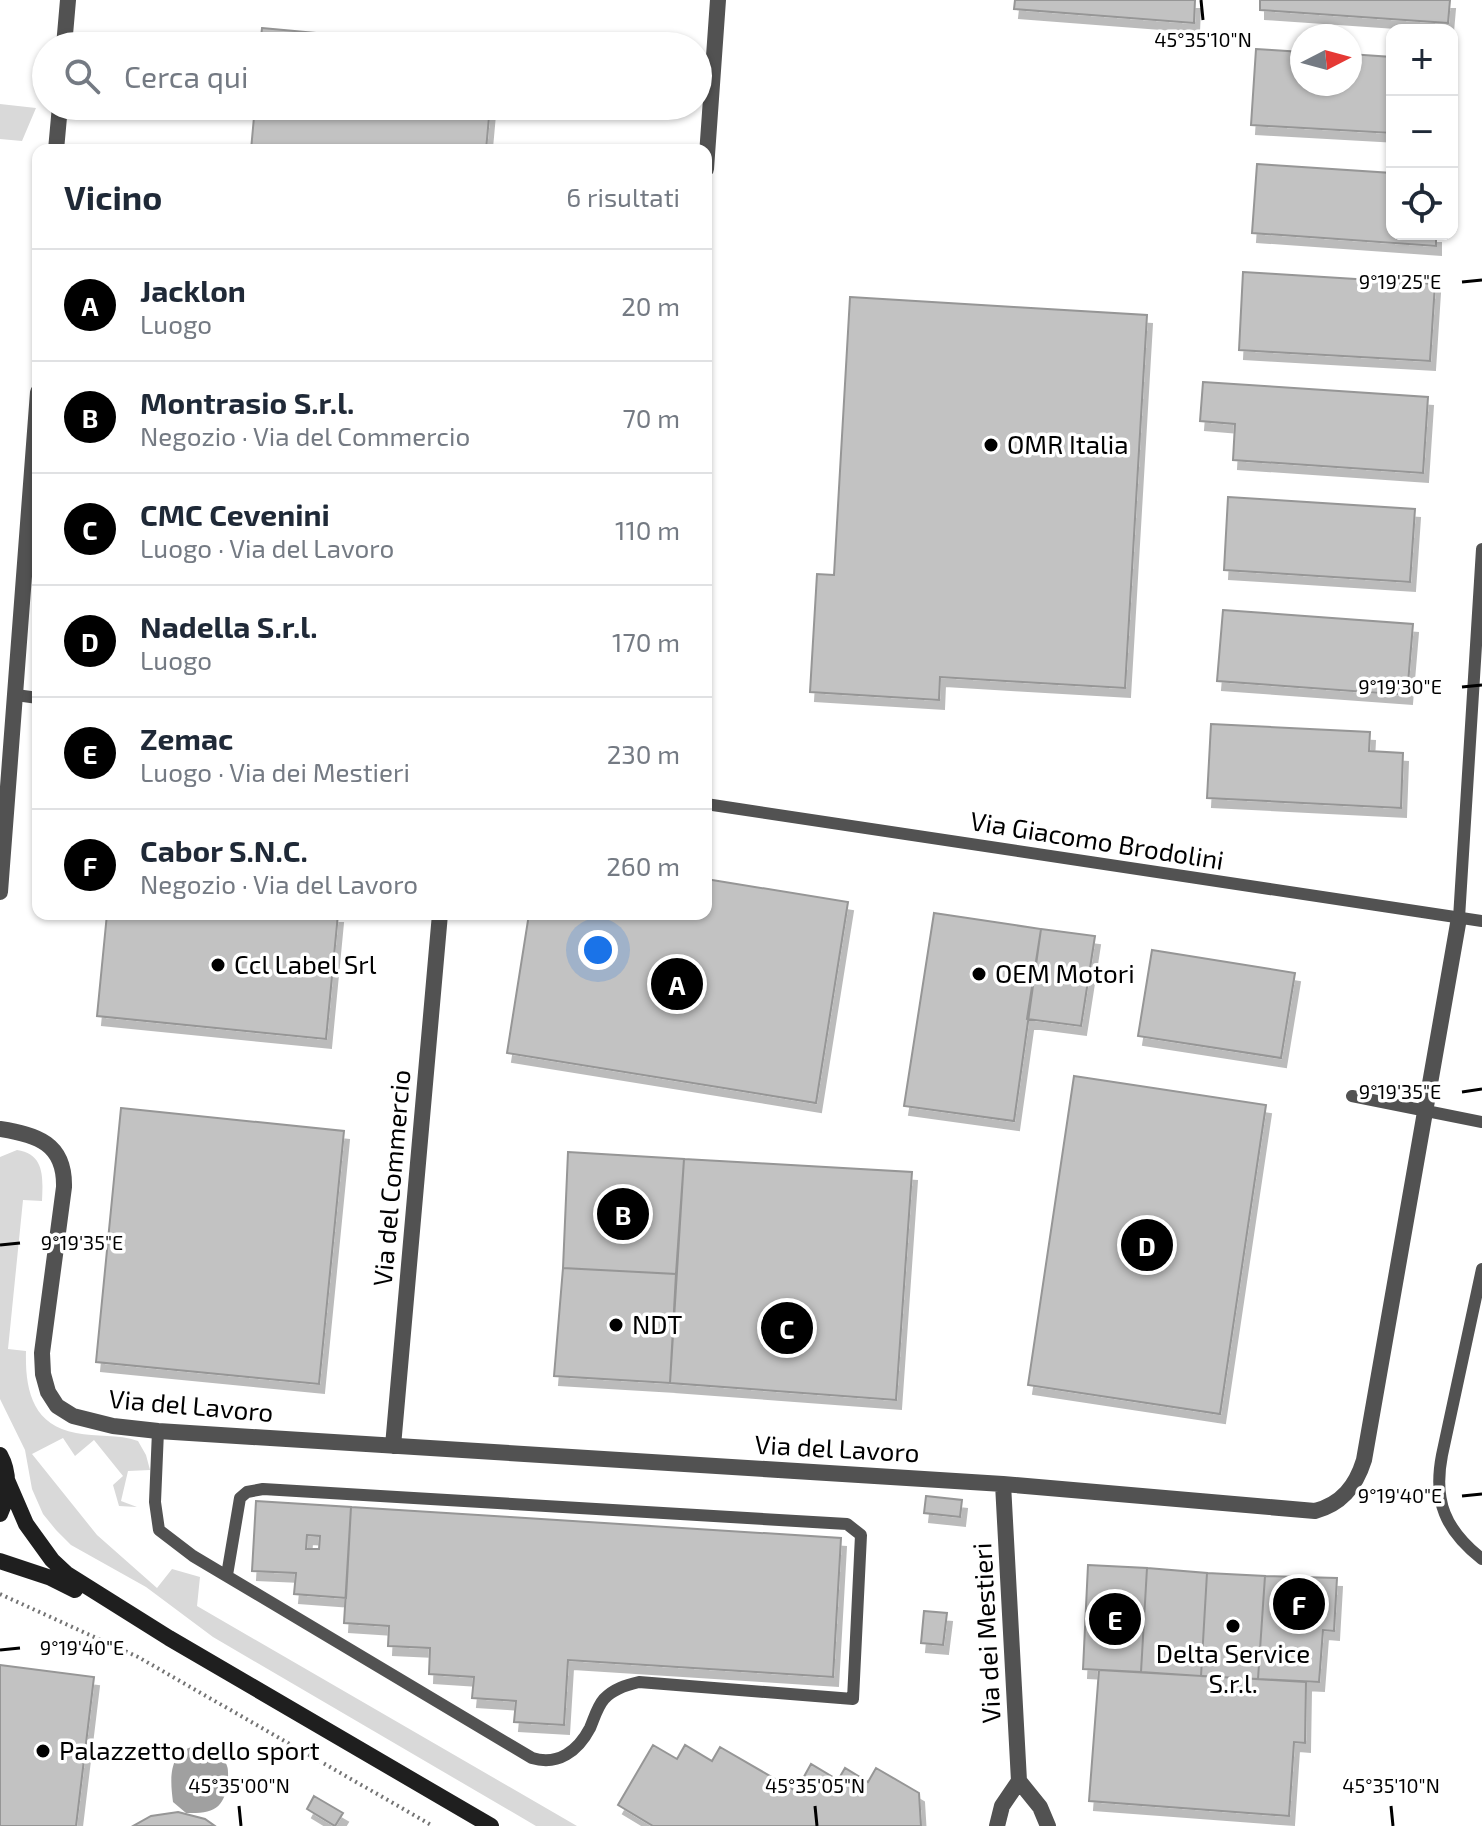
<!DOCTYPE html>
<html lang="it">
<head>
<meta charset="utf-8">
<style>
	:root { --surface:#fff; --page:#f6f6f7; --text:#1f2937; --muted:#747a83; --line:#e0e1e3; --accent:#000 }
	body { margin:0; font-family:"Exo 2",sans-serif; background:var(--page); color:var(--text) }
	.controls { position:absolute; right:24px; top:24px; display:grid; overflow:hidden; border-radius:16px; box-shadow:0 2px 6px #0004 }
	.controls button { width:72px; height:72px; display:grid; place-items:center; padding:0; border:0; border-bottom:2px solid var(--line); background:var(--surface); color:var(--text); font:40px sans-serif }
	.compass { position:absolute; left:1290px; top:24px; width:72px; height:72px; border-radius:50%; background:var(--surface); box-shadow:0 2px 6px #0004; rotate:84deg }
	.you { position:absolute; left:598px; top:950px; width:28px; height:28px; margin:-20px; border:6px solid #fff; border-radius:50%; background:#1a73e8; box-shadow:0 0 0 12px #1a73e833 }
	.badge { display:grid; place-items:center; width:52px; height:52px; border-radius:50%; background:var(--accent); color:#fff; font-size:26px; font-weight:700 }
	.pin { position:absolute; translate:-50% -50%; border:4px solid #fff; box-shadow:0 2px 8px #0006 }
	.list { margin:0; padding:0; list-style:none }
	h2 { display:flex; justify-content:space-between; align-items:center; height:104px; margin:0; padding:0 32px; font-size:34px }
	h2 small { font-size:26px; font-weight:400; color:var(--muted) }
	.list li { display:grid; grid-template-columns:52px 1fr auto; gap:24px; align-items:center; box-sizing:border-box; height:112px; padding:0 32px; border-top:2px solid var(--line) }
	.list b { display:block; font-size:30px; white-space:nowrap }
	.list p { margin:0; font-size:26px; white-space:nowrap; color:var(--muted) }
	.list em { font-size:26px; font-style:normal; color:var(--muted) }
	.icon { flex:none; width:44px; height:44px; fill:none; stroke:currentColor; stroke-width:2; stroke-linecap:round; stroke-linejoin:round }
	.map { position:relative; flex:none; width:1482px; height:1826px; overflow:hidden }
	.search { position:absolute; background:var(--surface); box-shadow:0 2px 6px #0004; left:32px; top:32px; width:680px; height:88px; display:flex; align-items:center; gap:20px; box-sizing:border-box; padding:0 28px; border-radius:44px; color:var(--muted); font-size:30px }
	.panel { position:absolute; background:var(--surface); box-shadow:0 2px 6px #0004; left:32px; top:144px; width:680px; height:776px; border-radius:16px }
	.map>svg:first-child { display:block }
</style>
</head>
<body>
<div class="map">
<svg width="1482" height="1826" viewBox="0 0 1482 1826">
	<defs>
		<filter id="shadow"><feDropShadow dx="5" dy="9" stdDeviation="0" flood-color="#0004"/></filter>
	</defs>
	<rect width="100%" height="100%" fill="#fff"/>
	<path fill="#d9d9d9" d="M 0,104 L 36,108 L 22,141 L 0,139 Z
		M 17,1150 C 45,1154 43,1178 42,1201 L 23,1200 L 8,1349 L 26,1351 C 25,1389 32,1425 76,1433 C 96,1437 118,1434 138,1441 L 146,1455 L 150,1470 L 128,1471 L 121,1501 L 137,1507 L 119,1506 L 113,1485 L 123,1476 L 94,1440 L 75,1456 L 63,1438 L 32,1454 L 97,1535 L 157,1588 L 172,1569 L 200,1577 L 197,1606 L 577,1826 L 536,1826 L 213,1637 L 146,1587 L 71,1545 L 56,1530 L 43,1514 L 32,1489 L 25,1450 L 0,1399 L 0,1157 Z"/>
	<path fill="#a0a0a0" d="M 195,1746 L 203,1747 C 209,1755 217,1754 224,1761 C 229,1766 228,1773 228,1779 C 225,1807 216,1814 186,1813 L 173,1802 C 170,1779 168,1752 195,1746 Z"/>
	<path fill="#c2c2c2" stroke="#969696" stroke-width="2" fill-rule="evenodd" filter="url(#shadow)" d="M 1015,0 L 1195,0 L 1194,23 L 1014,9 Z
		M 1260,0 L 1450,0 L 1448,23 L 1260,10 Z
		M 262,28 L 457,46 L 260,46 Z
		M 1256,49 L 1302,52 L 1302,84 L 1350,84 L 1350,54 L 1392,57 L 1392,133 L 1251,125 Z
		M 255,106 L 490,106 L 486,150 L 251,150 Z
		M 1257,164 L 1392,173 L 1392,234 L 1436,234 L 1436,246 L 1252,233 Z
		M 1243,272 L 1435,284 L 1430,361 L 1239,350 Z
		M 850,297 L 1147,315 L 1125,688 L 940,677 L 939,700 L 810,692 L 817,574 L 834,575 Z
		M 1203,382 L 1428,397 L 1423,473 L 1233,460 L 1235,424 L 1200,421 Z
		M 1228,497 L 1415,509 L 1410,582 L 1224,570 Z
		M 1223,610 L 1413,624 L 1407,695 L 1217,681 Z
		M 1211,724 L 1370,732 L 1369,751 L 1403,753 L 1401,808 L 1207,798 Z
		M 706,879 L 848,902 L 816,1103 L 507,1053 L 529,914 L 706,914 Z
		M 934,913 L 1041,929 L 1014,1121 L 904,1106 Z
		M 107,914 L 338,914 L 326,1039 L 97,1016 Z
		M 1041,929 L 1095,936 L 1081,1026 L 1027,1019 Z
		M 1152,950 L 1295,973 L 1281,1058 L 1138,1036 Z
		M 1074,1076 L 1266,1105 L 1220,1414 L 1028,1385 Z
		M 121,1108 L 344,1131 L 319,1384 L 96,1362 Z
		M 568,1152 L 684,1159 L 676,1274 L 563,1268 Z
		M 684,1159 L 912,1172 L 896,1400 L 670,1383 Z
		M 563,1268 L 676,1274 L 670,1383 L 554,1376 Z
		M 926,1496 L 962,1500 L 960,1517 L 924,1513 Z
		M 256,1501 L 351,1507 L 346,1598 L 294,1594 L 296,1573 L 252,1571 ZM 307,1535 L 320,1536 L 319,1549 L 306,1549 Z
		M 351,1507 L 841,1538 L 833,1677 L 568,1660 L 564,1725 L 514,1722 L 516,1701 L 472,1698 L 474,1677 L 429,1674 L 430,1648 L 388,1646 L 389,1626 L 344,1623 Z
		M 1088,1565 L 1147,1568 L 1141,1672 L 1083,1669 Z
		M 1147,1568 L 1207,1573 L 1201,1676 L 1141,1672 Z
		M 1207,1573 L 1265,1576 L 1258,1679 L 1201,1676 Z
		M 1265,1576 L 1337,1578 L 1334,1631 L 1323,1630 L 1319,1682 L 1258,1679 Z
		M 924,1611 L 947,1613 L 943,1645 L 921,1643 Z
		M 0,1665 L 94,1677 L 76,1826 L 0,1826 Z
		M 1099,1670 L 1306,1682 L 1305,1743 L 1294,1742 L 1289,1816 L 1089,1801 Z
		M 653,1745 L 677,1759 L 685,1745 L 712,1761 L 720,1747 L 796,1791 L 811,1764 L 838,1780 L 845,1768 L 868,1782 L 876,1768 L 919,1793 L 921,1826 L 653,1826 L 618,1805 Z
		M 314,1796 L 343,1813 L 335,1826 L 307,1809 Z
		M 178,1812 L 205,1819 L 215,1826 L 133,1826 L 151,1816 Z"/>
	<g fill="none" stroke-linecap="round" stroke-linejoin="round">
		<path stroke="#747474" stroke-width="4" stroke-dasharray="2 4" stroke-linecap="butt" d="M 0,1594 L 138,1657 L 433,1826"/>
		<path stroke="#525252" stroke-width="12" d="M 16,695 L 38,698
			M 706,804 L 1482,921
			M 1459,918 L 1482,549
			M 1352,1096 L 1482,1122
			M 1482,1269 L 1442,1455 C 1433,1501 1445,1530 1482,1559
			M 158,1431 L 155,1502 L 159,1530 L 193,1556 L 532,1758 C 558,1766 578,1751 590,1728 C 594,1719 597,1707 604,1699 C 613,1689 626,1685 639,1682 L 853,1699 L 861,1535 L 847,1524 L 263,1489 L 247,1492 L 240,1498 L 227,1575"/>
		<path stroke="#525252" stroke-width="16" d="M 64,46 L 68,0
			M 56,150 L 60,106
			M 706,169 L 718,0
			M 0,892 L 38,392
			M 0,1129 C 37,1135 65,1143 64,1187 L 42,1353 L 43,1374 L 48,1392 L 57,1406 L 73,1416 L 113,1426 L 158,1431 L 1003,1484 L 1315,1511 C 1342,1504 1356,1486 1364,1460 L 1459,918
			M 393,1446 L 440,914
			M 1003,1484 L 1019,1781 L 1040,1807 L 1048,1826
			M 997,1826 L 1002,1806 L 1019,1781"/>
		<path stroke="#1f1f1f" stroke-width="16" d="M 0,1455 C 10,1473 9,1495 0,1514
			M 7,1480 L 26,1524 L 52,1560 L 67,1574 L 169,1638 L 491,1826
			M 0,1561 L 51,1578 L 75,1590"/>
	</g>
	<path fill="none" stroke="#000" stroke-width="3" d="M 1201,0 L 1203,20M 1462,282 L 1482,280M 1462,687 L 1482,685M 1462,1092 L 1482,1089M 0,1245 L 20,1243M 1462,1496 L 1482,1494M 0,1650 L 20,1648M 239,1806 L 241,1826M 815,1806 L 817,1826M 1391,1806 L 1393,1826"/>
	<g fill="#000" stroke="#fff" stroke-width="3">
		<circle cx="991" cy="445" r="8"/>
		<circle cx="218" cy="965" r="8"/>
		<circle cx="979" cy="974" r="8"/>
		<circle cx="616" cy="1325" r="8"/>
		<circle cx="1233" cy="1626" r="8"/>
		<circle cx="43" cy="1751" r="8"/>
	</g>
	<g text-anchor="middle" stroke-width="7" stroke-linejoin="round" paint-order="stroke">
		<g font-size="26" fill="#000" stroke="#fff" text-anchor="start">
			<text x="1007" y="454">OMR Italia</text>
			<text x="234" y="974">Ccl Label Srl</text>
			<text x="995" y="983">OEM Motori</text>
			<text x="632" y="1334">NDT</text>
			<text x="1233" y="1663" text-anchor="middle">Delta Service<tspan x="1233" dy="30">S.r.l.</tspan></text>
			<text x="59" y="1760">Palazzetto dello sport</text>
		</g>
		<g font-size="26" fill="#000" stroke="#fff">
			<text transform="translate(1097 841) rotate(9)" y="9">Via Giacomo Brodolini</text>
			<text transform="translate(392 1178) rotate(-85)" y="9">Via del Commercio</text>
			<text transform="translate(191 1406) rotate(5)" y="9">Via del Lavoro</text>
			<text transform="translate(837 1449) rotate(3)" y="9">Via del Lavoro</text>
			<text transform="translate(987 1633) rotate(-93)" y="9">Via dei Mestieri</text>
		</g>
	</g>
	<g font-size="20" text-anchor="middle" fill="#000" stroke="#fff" stroke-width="7" stroke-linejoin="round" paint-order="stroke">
		<text x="1203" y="47">45°35'10"N</text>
		<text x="1400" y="289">9°19'25"E</text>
		<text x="1400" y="694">9°19'30"E</text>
		<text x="1400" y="1099">9°19'35"E</text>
		<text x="82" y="1250">9°19'35"E</text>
		<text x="1400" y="1503">9°19'40"E</text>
		<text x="82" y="1655">9°19'40"E</text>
		<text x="239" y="1793">45°35'00"N</text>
		<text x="815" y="1793">45°35'05"N</text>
		<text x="1391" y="1793">45°35'10"N</text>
	</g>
</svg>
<div class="controls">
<button>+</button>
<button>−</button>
<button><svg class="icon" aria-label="locate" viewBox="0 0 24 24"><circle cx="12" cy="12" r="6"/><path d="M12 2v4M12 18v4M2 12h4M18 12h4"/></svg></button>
</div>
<svg class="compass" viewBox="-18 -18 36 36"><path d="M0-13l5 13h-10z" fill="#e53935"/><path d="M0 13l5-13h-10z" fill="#747a83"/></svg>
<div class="you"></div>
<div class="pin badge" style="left:677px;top:984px">A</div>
<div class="pin badge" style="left:623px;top:1214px">B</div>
<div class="pin badge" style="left:787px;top:1328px">C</div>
<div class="pin badge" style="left:1147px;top:1245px">D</div>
<div class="pin badge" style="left:1115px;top:1619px">E</div>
<div class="pin badge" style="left:1299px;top:1604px">F</div>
<div class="search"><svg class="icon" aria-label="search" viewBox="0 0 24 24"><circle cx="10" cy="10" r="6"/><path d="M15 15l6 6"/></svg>Cerca qui</div>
<section class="panel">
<h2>Vicino<small>6 risultati</small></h2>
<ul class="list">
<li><span class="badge">A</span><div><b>Jacklon</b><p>Luogo</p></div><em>20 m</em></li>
<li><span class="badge">B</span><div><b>Montrasio S.r.l.</b><p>Negozio · Via del Commercio</p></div><em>70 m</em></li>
<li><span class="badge">C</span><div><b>CMC Cevenini</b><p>Luogo · Via del Lavoro</p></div><em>110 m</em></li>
<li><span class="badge">D</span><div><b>Nadella S.r.l.</b><p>Luogo</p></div><em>170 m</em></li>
<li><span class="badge">E</span><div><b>Zemac</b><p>Luogo · Via dei Mestieri</p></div><em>230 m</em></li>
<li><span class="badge">F</span><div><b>Cabor S.N.C.</b><p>Negozio · Via del Lavoro</p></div><em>260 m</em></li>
</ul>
</section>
</div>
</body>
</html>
